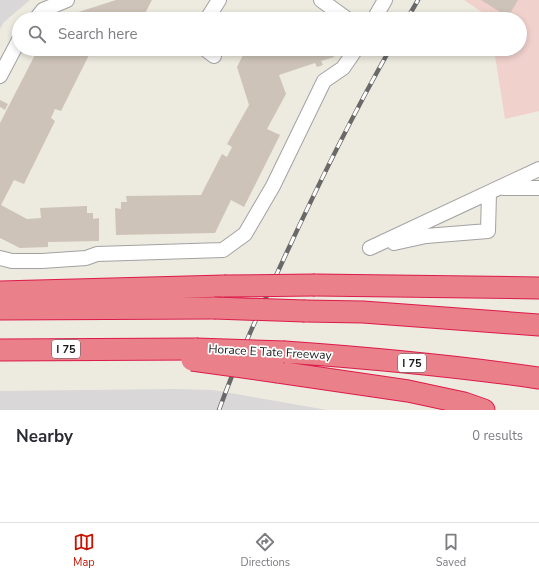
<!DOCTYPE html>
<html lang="en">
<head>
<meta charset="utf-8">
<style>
	:root { --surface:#fff; --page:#f2f2f3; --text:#2b2b33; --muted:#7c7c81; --line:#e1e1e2; --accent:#c51300 }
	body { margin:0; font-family:"Nunito Sans",sans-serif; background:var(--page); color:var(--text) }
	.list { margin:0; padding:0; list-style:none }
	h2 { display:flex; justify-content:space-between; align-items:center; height:52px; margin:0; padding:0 16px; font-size:17px }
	h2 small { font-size:13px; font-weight:400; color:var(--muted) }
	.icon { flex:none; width:22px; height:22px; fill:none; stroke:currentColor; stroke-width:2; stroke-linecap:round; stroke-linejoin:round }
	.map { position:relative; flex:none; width:539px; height:410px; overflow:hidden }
	.search { position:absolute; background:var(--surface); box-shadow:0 2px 6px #0003; left:12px; right:12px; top:12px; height:44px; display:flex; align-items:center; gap:10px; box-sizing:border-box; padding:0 14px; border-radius:22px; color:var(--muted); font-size:15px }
	.sheet { height:112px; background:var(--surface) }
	nav { display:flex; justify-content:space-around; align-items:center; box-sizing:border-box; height:56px; border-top:1px solid var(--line); background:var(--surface); font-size:11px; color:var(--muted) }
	nav a { display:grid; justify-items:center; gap:2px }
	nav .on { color:var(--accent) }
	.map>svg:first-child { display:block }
</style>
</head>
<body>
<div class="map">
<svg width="539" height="410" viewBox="0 0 539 410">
	<rect width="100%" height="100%" fill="#edeadf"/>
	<path fill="#d9d7d7" d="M 0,0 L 30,0 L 4,22 L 0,29 Z
		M 174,389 L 213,390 L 327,410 L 0,410 L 0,391 Z"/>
	<path fill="#f0d1cc" d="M 464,0 L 539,0 L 539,111 L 505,119 L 494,49 L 520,49 L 520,19 L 489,19 L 489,17 Z"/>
	<path fill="#cdc3b8" d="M 116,0 L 152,0 L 142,19 L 64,19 L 66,16 Z
		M 481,0 L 518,0 L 508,17 Z
		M 38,49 L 92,49 L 61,111 L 55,109 L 51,118 L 55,121 L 24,184 L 14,180 L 1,205 L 27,219 L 41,218 L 40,208 L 87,206 L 87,213 L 93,213 L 93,219 L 99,218 L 99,241 L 48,242 L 48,247 L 20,248 L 0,238 L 0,123 Z
		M 246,49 L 331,49 L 334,57 L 321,61 L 323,65 L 317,67 L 315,63 L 279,75 L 286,94 L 267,129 L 280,135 L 244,207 L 231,200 L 215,233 L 116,235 L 115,208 L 121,209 L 121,202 L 127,202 L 126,196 L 201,195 L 222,154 L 227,157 L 232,147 L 227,144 L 249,105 L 237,67 Z
		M 0,100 L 8,104 L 5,110 L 0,107 Z"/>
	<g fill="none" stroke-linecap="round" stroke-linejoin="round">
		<defs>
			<path id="minor" d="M 321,0 L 347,19
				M 36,19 L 43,10 L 67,0
				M 207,19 L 219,0
				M 374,19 L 385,0
				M 205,49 L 214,56
				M 0,76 L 19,40
				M 503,188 L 539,188
				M 394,243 L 426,236 L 488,231 L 489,193
				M 370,248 L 539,169
				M 0,258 L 12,261 L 42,261 L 86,258 L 97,254 L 223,250 L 245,234 L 273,186 L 324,81 L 343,68 L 356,49"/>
			<path id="highway" d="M 315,285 L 539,288
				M 0,292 L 224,286
				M 0,309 L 214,308
				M 305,311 L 363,312 L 539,325
				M 0,350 L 196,349
				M 285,352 C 370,358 455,366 539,378
				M 278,372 L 408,391 L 464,403 L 484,410"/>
		</defs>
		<use href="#minor" stroke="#a2a2a2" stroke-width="16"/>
		<use href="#highway" stroke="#dd1a49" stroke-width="23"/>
		<use href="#minor" stroke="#fff" stroke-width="14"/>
		<use href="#highway" stroke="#ea818a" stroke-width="21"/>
		<defs>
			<path id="rail" d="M 407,19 L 418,0
				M 219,410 C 238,357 262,306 286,254 C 318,185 352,116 390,49"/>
		</defs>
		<use href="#rail" stroke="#696969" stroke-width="4.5"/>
		<use href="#rail" stroke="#fff" stroke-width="3" stroke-dasharray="9" stroke-linecap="butt"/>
		<defs>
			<path id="highway-bridge" d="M 224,286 L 315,285
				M 214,308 L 305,311
				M 196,349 L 285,352
				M 192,360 L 278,372"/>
		</defs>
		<use href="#highway-bridge" stroke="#dd1a49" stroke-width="23" stroke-linecap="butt"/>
		<use href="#highway-bridge" stroke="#ea818a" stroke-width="21"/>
	</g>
	<g text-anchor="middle" stroke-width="3.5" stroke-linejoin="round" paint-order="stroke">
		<g fill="#fff" stroke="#5f5f5f" stroke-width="1">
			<rect x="52" y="340" width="28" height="18" rx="3"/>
			<rect x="398" y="354" width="28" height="18" rx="3"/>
		</g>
		<g font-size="11" font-weight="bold" fill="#1b1b1b">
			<text x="66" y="353">I 75</text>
			<text x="412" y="367">I 75</text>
		</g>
		<g font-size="12" fill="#1b1b1b" stroke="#fff">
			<text transform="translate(270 352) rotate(3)" y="4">Horace E Tate Freeway</text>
		</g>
	</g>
</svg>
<div class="search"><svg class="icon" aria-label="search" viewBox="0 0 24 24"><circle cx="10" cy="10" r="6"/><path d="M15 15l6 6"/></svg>Search here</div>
</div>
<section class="sheet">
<h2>Nearby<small>0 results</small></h2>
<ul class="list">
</ul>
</section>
<nav>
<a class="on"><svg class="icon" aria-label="map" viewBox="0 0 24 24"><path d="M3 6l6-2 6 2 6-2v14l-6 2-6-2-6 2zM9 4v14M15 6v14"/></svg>Map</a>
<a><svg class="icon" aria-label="directions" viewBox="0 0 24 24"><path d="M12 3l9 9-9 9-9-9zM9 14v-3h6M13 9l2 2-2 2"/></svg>Directions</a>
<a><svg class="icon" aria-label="saved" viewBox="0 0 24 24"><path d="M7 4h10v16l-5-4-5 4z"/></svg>Saved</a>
</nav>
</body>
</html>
